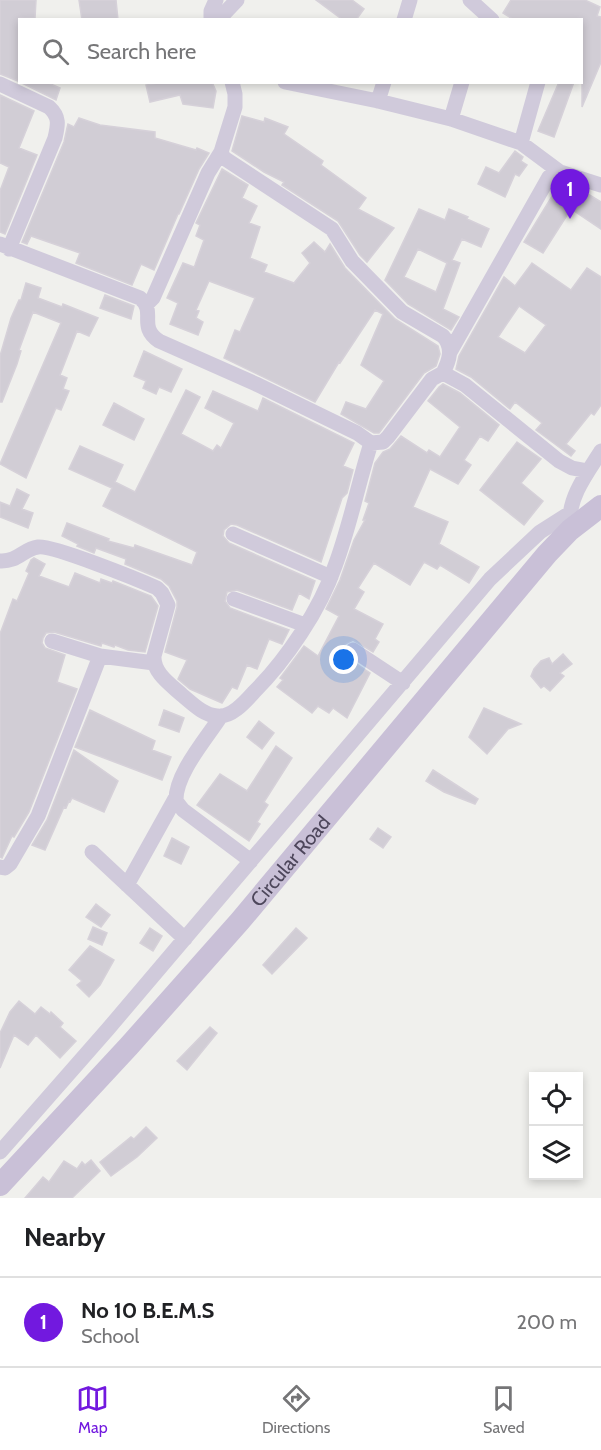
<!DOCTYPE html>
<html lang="en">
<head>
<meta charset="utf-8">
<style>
	:root { --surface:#fff; --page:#f6f6f6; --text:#202124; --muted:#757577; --line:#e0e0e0; --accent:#7219df }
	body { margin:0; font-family:Cabin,sans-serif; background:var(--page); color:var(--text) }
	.controls { position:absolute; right:18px; bottom:18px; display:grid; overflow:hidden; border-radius:0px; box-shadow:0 3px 9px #0003 }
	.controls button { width:54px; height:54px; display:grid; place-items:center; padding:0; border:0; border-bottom:2px solid var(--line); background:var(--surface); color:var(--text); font:30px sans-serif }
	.you { position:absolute; left:344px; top:660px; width:21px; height:21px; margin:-15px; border:4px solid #fff; border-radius:50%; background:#1a73e8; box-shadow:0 0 0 9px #1a73e833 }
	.badge { display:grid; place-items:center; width:39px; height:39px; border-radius:50%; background:var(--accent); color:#fff; font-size:20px; font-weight:700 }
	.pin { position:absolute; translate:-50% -50px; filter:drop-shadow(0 2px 3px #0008) }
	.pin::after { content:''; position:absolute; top:32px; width:21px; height:18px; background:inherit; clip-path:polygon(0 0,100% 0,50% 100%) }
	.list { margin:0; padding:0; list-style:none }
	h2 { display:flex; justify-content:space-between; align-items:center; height:78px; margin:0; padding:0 24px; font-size:26px }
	h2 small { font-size:20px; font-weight:400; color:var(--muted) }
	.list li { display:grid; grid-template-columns:39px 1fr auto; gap:18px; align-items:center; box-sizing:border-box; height:90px; padding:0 24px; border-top:2px solid var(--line) }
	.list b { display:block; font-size:22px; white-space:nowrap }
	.list p { margin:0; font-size:20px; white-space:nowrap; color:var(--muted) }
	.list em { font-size:20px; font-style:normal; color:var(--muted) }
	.icon { flex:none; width:33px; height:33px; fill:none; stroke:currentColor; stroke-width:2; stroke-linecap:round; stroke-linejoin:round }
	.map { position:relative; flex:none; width:601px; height:1198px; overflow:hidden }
	.search { position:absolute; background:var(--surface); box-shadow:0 3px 9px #0003; left:18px; right:18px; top:18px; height:66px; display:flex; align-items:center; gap:15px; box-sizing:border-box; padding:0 21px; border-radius:0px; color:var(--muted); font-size:22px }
	.sheet { height:168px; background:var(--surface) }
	nav { display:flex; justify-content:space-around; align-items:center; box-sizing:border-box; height:84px; border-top:2px solid var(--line); background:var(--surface); font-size:16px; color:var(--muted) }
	nav a { display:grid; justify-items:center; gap:3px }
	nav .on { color:var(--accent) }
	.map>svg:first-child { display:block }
</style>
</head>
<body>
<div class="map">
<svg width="601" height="1198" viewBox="0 0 601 1198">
	<rect width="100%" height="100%" fill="#f0f0ed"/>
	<path fill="#d1cdd5" stroke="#d6d1d9" stroke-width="1.5" fill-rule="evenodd" d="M 0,0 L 36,0 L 35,18 L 20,18 L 20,82 L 0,74 Z
		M 79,0 L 116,0 L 118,20 L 82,20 Z
		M 316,0 L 352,0 L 364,9 L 356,20 L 343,20 Z
		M 511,0 L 585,0 L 600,7 L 597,16 L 601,17 L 601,62 L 582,107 L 582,20 L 514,20 L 503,13 Z
		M 20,82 L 46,82 L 60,88 L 56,100 Z
		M 164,82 L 212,82 L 216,91 L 213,108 L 183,104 L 180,95 L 150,102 L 146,85 Z
		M 559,82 L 574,82 L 554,137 L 538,131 Z
		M 0,95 L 34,111 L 19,148 L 37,155 L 5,234 L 0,232 L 0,191 L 9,167 L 0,163 Z
		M 242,116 L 264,122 L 265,118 L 288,127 L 284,134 L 323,161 L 321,165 L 366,198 L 358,209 L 394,228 L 367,262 L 360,255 L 338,221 L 282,185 L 284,182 L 264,172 L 232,151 Z
		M 79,118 L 100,125 L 155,132 L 155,138 L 196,150 L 197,148 L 209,153 L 199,169 L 179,214 L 178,214 L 154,270 L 141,264 L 132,285 L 76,263 L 80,253 L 31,236 L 27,244 L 22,242 L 64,142 L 67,128 L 68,124 L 74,127 Z
		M 515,151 L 523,157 L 521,161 L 527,165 L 519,176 L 515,174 L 505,197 L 478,184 L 486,167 L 499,173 Z
		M 222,169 L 248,185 L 242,198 L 257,206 L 249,223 L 260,227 L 250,258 L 267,265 L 264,272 L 294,283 L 310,263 L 302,253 L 314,242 L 325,252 L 330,244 L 345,268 L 395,319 L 438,346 L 440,354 L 436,366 L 424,373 L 379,433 L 374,433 L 341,414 L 346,402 L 366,409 L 384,381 L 361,365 L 383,314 L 375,310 L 340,363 L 339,362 L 315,402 L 224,358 L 235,330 L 240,332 L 255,298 L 209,281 L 196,310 L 199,311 L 196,318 L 203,322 L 198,335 L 170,324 L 178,303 L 167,298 L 183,263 L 194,267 L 195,265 L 204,240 L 196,236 L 200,225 L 196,223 Z
		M 560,183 L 578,188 L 601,202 L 601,229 L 571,209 L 543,253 L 524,242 Z
		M 419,209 L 445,220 L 449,209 L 468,217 L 467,219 L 489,229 L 481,247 L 462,239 L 452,260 L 460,263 L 443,309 L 459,317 L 451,330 L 408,304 L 385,280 ZM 418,249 L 447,263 L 436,292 L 404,277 Z
		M 532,263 L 571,290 L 587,268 L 601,277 L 601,405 L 594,415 L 591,413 L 566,444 L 575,451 L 571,456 L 536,430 L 542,423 L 515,402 L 510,409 L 471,377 L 456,369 L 459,356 L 504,277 L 515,286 ZM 519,306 L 546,325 L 525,353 L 498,337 Z
		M 26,283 L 41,288 L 38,298 L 62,307 L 63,304 L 98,318 L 89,336 L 77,331 L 60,375 L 67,378 L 63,389 L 69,391 L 61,410 L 56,408 L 26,478 L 0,464 L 61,323 L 33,312 L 19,350 L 21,351 L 17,364 L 2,402 L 0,402 L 0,356 L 11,318 L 19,300 L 21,300 Z
		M 105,295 L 134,306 L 131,319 L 100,308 Z
		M 144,351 L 182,369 L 171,392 L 159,387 L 156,394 L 143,388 L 146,381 L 134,376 Z
		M 443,384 L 460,393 L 499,425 L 488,441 L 480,436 L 464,460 L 471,465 L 458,484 L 430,469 L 413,507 L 448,522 L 439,544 L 479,567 L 469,583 L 440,565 L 437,569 L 424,562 L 410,585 L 374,563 L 358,588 L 364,592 L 354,609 L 383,624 L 375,639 L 379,642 L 373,652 L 353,640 L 345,644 L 343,650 L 348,658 L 370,673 L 347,718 L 333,708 L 329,713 L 318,706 L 312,713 L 277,687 L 283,680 L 280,678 L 304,646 L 318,656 L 339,616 L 326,609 L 340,580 L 354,540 L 365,520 L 363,520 L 369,503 L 365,501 L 375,463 L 383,452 L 390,449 L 401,436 L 427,453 L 429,450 L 440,457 L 460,427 L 428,401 L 439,387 Z
		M 186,390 L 200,397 L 181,434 L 213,451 L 217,445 L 221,448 L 234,423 L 205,408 L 213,391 L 258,411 L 263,398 L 354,443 L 343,466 L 353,470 L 347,493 L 342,498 L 321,562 L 237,525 L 231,524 L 224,530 L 223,536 L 229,543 L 315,581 L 309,599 L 299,593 L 292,610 L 237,590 L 227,592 L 225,601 L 230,608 L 289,630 L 282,644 L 269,639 L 257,669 L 247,665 L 237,689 L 232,687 L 222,703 L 190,689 L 178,679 L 187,660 L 165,652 L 177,607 L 177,601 L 169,586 L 161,579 L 125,564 L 126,559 L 96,548 L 94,553 L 77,546 L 78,544 L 62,536 L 67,523 L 109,539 L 108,541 L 134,548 L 135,545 L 192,565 L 197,552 L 103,506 L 112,488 L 69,469 L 80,446 L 123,465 L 115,482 L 135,492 Z
		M 114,403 L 144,419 L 134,440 L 103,425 Z
		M 517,442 L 541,459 L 521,483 L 543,501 L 524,525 L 480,490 Z
		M 17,489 L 29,495 L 22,509 L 33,513 L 28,528 L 0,517 L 0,502 L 10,506 Z
		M 34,558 L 45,564 L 39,576 L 69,587 L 75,573 L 100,583 L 101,579 L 112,583 L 113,581 L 151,596 L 158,606 L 145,652 L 128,650 L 115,645 L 114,647 L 102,643 L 101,646 L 54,632 L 46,633 L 43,638 L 42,643 L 45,648 L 65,655 L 57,682 L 77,689 L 29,812 L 14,837 L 12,836 L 2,858 L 0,857 L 0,634 L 13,599 L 17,601 L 29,573 L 26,571 L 31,560 Z
		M 563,654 L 572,664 L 560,673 L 564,676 L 550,691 L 544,686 L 541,688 L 531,676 L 534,669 L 541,661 L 549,658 L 552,664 Z
		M 484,708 L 521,724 L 508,729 L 487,754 L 469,737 Z
		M 90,710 L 155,741 L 152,750 L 171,757 L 162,780 L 75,747 Z
		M 164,710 L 184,718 L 179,732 L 159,725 Z
		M 259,721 L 274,733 L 262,749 L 247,737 Z
		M 276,746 L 292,758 L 264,802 L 268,805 L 257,822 L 260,824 L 249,841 L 197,805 L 220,774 L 247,791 Z
		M 74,750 L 118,781 L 104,812 L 72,798 L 70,802 L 69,801 L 66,808 L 64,807 L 45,850 L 32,845 L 47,820 Z
		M 433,770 L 478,799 L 475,804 L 444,792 L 426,781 Z
		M 378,828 L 391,837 L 383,848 L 370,839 Z
		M 172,838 L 189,847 L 181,864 L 164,856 Z
		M 96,904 L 110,915 L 101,927 L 86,917 Z
		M 93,927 L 107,933 L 102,945 L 88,939 Z
		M 150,928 L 162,936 L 153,951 L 140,943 Z
		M 296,928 L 307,938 L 272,974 L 263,965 Z
		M 90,946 L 114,960 L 100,985 L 89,997 L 77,985 L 82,981 L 69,970 Z
		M 19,1001 L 35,1014 L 41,1007 L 50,1014 L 51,1012 L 63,1023 L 60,1027 L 76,1041 L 60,1058 L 36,1035 L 28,1045 L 14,1035 L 0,1068 L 0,1033 L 10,1012 Z
		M 210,1027 L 217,1033 L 187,1070 L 177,1061 Z
		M 146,1127 L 157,1138 L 137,1157 L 111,1176 L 100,1162 L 131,1137 L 134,1139 Z
		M 91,1160 L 100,1171 L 72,1198 L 25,1198 L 43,1177 L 49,1182 L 64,1161 L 77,1169 L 82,1162 L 85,1165 Z"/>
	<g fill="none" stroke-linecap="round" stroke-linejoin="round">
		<path stroke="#d0cadb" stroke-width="15" d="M 470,0 L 492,20
			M 211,20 L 211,11 L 216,0
			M 218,20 L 237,0
			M 404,20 L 410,0
			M 232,82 L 235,94 L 235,107 L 221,152 L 224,158 L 332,229 L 352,261 L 402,312 L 443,336 C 454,348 449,361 443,373
			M 285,82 L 378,101 L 451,119 L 521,143 L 560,172
			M 0,84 L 49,107 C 60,117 58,125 55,138 L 9,249
			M 378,101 L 384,82
			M 451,119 L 462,82
			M 521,143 L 538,82
			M 0,244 L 140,298 C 157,312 137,326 159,341 L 256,384 L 357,433 L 371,443 L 383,442 L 388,437 L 432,379 L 443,373 L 465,385 L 559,461 L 572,468 L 588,471
			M 146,305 L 153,298 L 208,173 L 221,152
			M 450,352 L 549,177 L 560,172 L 601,185
			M 570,521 C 569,496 588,472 601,451
			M 233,534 L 331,577
			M 0,561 C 18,562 23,549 38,547 C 53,545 139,580 157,588 L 162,593 L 168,605 L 154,656 C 153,673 170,684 182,695 C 192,703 203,715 217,716 C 231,718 245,702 254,692 C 286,660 320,610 335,566 C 350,526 358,484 371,443
			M 234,599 L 305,625
			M 52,641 L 100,656 L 154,663
			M 353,650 L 403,683
			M 221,716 C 207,738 175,774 176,801 L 183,810 L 251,861
			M 92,852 L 185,939
			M 0,867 L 5,868 L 10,864 L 38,816 L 100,656
			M 127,885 L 176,797
			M 0,1152 L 108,1029 L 490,579 L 540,532 L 570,513"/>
		<path stroke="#c9c0d7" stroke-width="22" id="s1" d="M 0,1185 L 129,1046 L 240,921 L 547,554 L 570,530 L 601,506"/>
	</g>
	<g text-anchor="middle" stroke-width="4.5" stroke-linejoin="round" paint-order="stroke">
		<g font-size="20" fill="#4d465b" stroke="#fff">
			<text dy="7" stroke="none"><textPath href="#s1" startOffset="435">Circular Road</textPath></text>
		</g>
	</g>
</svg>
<div class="controls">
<button><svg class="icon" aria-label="locate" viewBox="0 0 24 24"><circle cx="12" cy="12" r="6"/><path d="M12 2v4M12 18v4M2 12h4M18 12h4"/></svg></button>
<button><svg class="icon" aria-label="layers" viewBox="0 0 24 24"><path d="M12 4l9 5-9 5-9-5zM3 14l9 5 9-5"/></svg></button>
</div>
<div class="you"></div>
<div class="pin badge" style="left:570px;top:219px">1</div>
<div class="search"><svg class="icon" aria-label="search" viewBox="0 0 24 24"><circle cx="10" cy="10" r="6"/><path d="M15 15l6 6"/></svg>Search here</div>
</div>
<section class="sheet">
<h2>Nearby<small></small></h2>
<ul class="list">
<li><span class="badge">1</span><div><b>No 10 B.E.M.S</b><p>School</p></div><em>200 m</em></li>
</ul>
</section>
<nav>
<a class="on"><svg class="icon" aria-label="map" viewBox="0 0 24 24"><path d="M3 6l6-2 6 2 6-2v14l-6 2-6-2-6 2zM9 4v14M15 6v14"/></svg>Map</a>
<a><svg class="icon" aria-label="directions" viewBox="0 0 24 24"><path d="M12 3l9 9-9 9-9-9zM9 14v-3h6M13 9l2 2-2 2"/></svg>Directions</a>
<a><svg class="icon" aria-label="saved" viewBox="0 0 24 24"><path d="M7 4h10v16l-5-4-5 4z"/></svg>Saved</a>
</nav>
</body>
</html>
